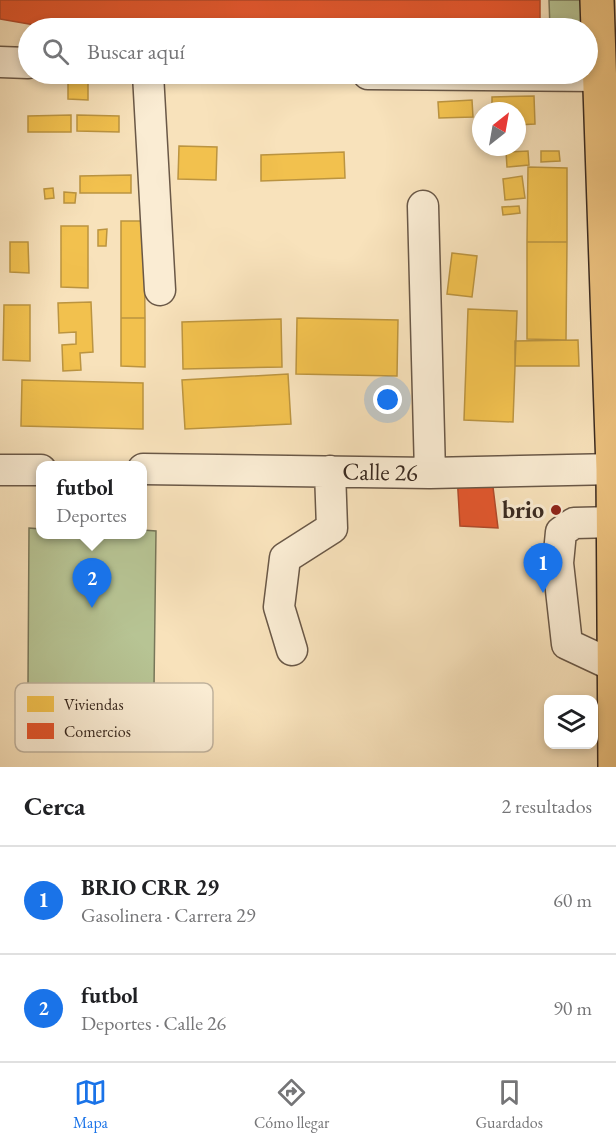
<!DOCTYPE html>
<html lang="es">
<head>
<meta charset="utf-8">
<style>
	:root { --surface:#fff; --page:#f2f2f2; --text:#202124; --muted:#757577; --line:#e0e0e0; --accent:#1a73e8 }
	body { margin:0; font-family:"EB Garamond",serif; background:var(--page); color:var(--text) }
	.controls { position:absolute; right:18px; bottom:18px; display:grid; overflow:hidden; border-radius:12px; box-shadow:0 3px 9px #0003 }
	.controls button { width:54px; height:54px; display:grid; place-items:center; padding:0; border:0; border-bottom:2px solid var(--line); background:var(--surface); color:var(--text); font:30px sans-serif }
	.compass { position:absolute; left:472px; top:102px; width:54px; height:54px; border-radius:50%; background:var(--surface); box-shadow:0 3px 9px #0003; rotate:31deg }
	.you { position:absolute; left:388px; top:400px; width:21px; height:21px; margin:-15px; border:4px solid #fff; border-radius:50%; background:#1a73e8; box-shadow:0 0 0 9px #1a73e833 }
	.badge { display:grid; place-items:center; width:39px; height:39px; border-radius:50%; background:var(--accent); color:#fff; font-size:20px; font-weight:700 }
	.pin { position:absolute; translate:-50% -50px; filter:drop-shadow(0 2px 3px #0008) }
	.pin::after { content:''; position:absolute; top:32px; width:21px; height:18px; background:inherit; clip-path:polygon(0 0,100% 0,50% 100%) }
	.popup { position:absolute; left:36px; top:461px; width:111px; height:78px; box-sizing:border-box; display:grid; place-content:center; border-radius:12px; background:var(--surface); filter:drop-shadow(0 2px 4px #0005); font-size:20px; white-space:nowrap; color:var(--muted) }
	.popup b { font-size:22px; color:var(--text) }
	.popup::after { content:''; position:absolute; left:50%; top:100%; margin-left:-12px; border:12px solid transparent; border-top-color:var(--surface) }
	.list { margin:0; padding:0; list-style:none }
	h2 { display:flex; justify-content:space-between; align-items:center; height:78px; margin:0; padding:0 24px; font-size:26px }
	h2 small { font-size:20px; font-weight:400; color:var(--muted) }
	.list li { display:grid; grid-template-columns:39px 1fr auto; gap:18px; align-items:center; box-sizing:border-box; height:108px; padding:0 24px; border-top:2px solid var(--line) }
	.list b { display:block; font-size:22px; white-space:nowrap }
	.list p { margin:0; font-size:20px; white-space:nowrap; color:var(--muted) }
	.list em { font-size:20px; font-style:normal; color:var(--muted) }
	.icon { flex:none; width:33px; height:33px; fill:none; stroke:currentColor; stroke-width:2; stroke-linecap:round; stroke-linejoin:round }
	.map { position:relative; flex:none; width:616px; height:767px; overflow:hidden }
	.search { position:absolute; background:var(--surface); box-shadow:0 3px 9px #0003; left:18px; right:18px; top:18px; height:66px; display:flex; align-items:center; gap:15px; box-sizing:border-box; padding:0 21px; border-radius:33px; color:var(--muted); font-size:22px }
	.sheet { height:294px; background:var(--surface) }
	nav { display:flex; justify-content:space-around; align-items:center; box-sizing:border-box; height:84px; border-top:2px solid var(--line); background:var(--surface); font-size:16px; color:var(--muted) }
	nav a { display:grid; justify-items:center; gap:3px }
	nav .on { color:var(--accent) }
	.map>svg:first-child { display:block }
</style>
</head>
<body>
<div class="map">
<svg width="616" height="767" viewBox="0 0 616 767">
	<rect width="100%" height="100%" fill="#f8e2bb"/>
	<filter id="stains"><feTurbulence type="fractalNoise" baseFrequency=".00333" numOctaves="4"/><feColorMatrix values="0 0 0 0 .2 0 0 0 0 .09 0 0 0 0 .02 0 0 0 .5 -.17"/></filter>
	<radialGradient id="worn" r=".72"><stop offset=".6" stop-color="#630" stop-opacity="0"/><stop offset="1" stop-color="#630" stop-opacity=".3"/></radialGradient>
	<path fill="#b7c494" stroke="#78775a" stroke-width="1.5" d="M 549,0 L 590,0 L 588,28 L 550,28 Z
		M 29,528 L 41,529 L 41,534 L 143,534 L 143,530 L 156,531 L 154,688 L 28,685 Z"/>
	<path fill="#f2c14e" stroke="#bb9440" stroke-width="1.5" d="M 68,83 L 88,83 L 88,100 L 68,99 Z
		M 534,96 L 535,124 L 517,125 L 517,111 L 492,111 L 492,97 Z
		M 472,100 L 473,117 L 439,118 L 438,102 Z
		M 71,115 L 71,132 L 28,132 L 28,116 Z
		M 77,115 L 119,116 L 119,132 L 77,131 Z
		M 179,146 L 217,147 L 216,180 L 178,179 Z
		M 528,151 L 529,165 L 507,167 L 506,152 Z
		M 541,151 L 559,151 L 560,161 L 541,162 Z
		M 344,152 L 345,178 L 261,181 L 261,155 Z
		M 528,167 L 567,168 L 567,242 L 527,242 Z
		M 131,175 L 131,193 L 80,193 L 80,176 Z
		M 522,176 L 525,198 L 505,200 L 503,179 Z
		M 53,188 L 54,198 L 45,199 L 44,189 Z
		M 64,192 L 76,193 L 75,203 L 64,203 Z
		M 519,206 L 520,213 L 503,215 L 502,207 Z
		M 121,221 L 144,221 L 145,318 L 121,318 Z
		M 61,226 L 88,226 L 88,288 L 61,287 Z
		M 107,229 L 106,246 L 98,246 L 98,230 Z
		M 10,242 L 28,242 L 29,273 L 10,272 Z
		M 527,242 L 567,242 L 566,340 L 527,339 Z
		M 452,253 L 477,256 L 472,297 L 447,294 Z
		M 91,302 L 93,352 L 80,353 L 81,370 L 63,371 L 62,345 L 76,344 L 76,332 L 59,333 L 58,303 Z
		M 4,305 L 30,305 L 30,361 L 3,360 Z
		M 468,309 L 517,311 L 513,422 L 464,420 Z
		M 121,318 L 145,318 L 145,367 L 121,366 Z
		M 297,318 L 398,320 L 397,376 L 296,374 Z
		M 281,319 L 282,367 L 183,369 L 182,322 Z
		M 578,340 L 579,366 L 515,366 L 515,341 Z
		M 288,374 L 291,424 L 185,429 L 182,380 Z
		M 22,380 L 143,383 L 143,429 L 21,426 Z"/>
	<path fill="#e4572e" stroke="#b14a2a" stroke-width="1.5" d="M 0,0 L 540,0 L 540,28 L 52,28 L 0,19 Z
		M 457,474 L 492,479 L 498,528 L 460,526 Z"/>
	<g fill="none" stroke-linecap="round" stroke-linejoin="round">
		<defs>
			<path id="minor" d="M 0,62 L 28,63
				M 148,74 L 160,290
				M 368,74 L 598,76
				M 423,206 L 430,473
				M 143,469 L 430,473 L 616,469
				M 0,470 L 41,470
				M 292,650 L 279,607 L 285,558 L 332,528 L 330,471
				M 614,666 L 567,644 L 558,563 L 561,532 L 574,523 L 616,522"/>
			<path id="major" d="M 597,0 L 613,469 L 615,767"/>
		</defs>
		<use href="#minor" stroke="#6a5847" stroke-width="33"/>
		<use href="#major" stroke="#3a2a20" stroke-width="36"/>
		<use href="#minor" stroke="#faecd3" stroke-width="30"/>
		<use href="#major" stroke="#ecc17e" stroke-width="33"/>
	</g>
	<circle fill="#8f2418" stroke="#faecd3" stroke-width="2" cx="556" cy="510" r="6"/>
	<g text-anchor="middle" stroke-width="6" stroke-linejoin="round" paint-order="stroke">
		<g font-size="24" fill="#3a2a20" stroke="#faecd3">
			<text transform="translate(380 472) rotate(1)" y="8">Calle 26</text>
		</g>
		<g font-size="24" font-weight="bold" fill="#3a2a20" stroke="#faecd3" text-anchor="end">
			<text x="544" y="518">brio</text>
		</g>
	</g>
	<rect x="15" y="683" width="198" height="69" rx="9" fill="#faecd3" stroke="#c0b29d" stroke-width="1.5"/>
	<rect x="27" y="696" width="27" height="16" fill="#f2c14e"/>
	<rect x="27" y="723" width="27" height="16" fill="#e4572e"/>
	<g font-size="16" fill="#3a2a20">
		<text x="64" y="710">Viviendas</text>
		<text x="64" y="737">Comercios</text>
	</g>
	<rect width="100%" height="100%" filter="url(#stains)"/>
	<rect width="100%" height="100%" fill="url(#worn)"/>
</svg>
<div class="controls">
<button><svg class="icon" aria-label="layers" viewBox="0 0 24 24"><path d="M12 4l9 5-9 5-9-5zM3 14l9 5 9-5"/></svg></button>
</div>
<svg class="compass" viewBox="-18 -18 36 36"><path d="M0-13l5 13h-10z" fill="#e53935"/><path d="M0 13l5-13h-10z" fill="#757577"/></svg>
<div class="you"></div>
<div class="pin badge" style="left:543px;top:593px">1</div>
<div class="pin badge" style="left:92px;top:608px">2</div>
<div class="popup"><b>futbol</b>Deportes</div>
<div class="search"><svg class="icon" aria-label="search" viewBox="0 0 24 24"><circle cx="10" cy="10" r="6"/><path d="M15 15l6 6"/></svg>Buscar aquí</div>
</div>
<section class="sheet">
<h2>Cerca<small>2 resultados</small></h2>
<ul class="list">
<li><span class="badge">1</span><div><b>BRIO CRR 29</b><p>Gasolinera · Carrera 29</p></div><em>60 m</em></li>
<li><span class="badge">2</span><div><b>futbol</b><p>Deportes · Calle 26</p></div><em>90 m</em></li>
</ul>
</section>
<nav>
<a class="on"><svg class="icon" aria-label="map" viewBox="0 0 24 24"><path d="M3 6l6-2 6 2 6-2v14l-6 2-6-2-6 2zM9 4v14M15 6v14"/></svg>Mapa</a>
<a><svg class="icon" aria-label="directions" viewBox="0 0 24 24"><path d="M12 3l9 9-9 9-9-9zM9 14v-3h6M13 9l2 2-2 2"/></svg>Cómo llegar</a>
<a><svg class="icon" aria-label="saved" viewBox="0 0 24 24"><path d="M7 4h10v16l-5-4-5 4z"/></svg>Guardados</a>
</nav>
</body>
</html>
